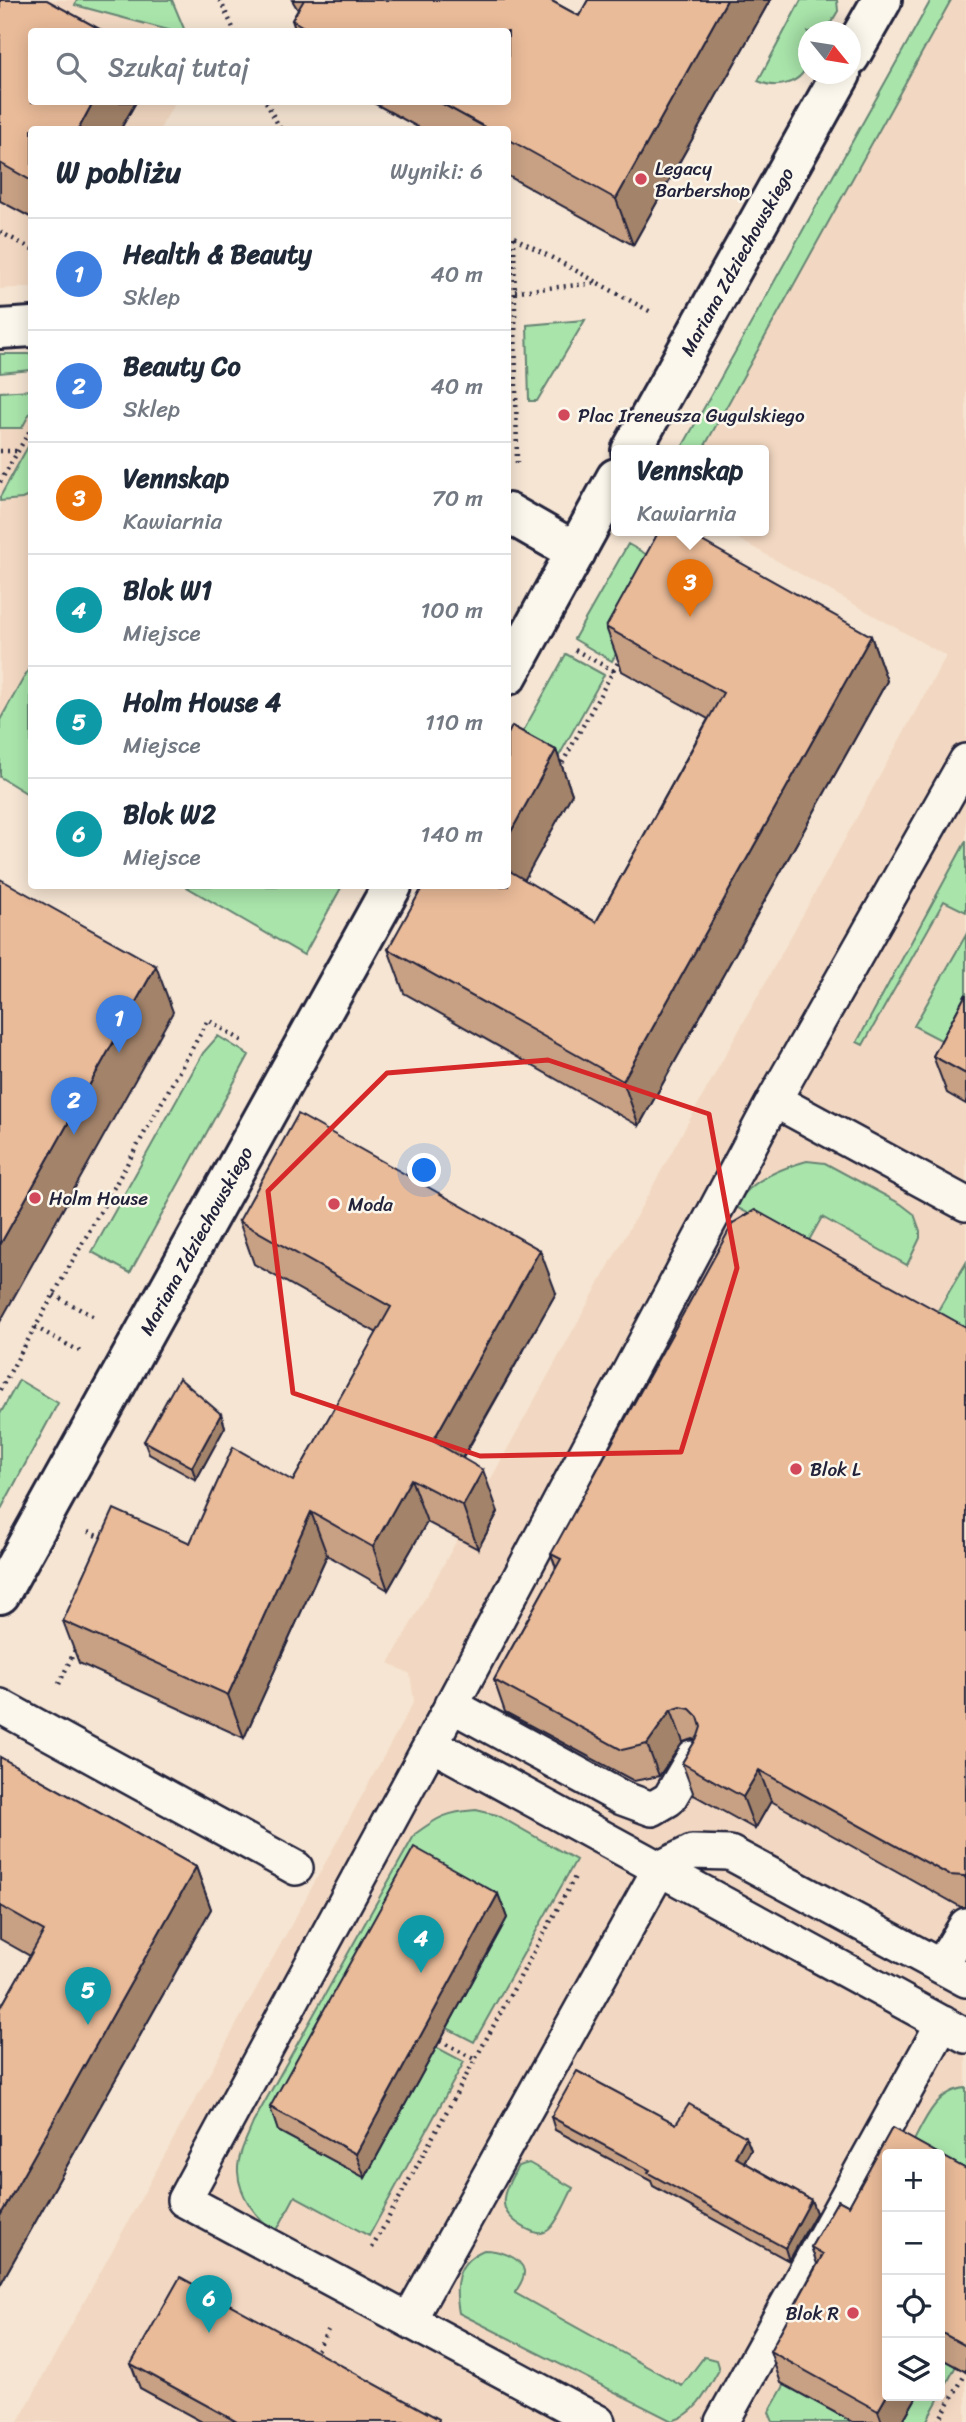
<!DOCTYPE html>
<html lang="pl">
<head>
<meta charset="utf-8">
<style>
	:root { --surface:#fff; --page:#f6f6f7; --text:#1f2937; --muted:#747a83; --line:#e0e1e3; --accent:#d93025 }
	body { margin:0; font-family:Sriracha,sans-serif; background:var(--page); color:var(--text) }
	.controls { position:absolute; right:21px; bottom:21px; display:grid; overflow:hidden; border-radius:7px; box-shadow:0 4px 18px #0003 }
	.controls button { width:63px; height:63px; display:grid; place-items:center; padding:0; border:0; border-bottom:2px solid var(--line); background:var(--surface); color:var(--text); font:35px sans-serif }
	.compass { position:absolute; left:798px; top:21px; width:63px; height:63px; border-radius:50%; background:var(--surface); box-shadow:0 4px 18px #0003; rotate:120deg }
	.you { position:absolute; left:425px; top:1171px; width:24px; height:24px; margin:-18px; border:5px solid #fff; border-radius:50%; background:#1a73e8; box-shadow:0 0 0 10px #1a73e833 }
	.badge { display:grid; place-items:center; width:46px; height:46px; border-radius:50%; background:var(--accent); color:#fff; font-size:23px; font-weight:700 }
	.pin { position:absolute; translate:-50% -58px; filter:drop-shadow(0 2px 4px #0008) }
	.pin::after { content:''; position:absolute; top:37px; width:24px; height:21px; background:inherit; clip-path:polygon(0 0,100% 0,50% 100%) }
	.popup { position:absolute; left:611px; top:445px; width:158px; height:91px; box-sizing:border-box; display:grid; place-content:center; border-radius:7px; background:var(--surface); filter:drop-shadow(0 2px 5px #0005); font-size:23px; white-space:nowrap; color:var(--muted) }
	.popup b { font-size:26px; color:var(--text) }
	.popup::after { content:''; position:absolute; left:50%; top:100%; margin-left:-14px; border:14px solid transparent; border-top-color:var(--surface) }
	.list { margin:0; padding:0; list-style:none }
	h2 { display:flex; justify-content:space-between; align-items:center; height:91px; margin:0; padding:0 28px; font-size:30px }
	h2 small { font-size:23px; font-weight:400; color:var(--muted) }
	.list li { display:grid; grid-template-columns:46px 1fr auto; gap:21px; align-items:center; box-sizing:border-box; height:112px; padding:0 28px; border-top:2px solid var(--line) }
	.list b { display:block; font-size:26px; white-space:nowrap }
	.list p { margin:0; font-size:23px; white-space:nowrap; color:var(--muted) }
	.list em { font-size:23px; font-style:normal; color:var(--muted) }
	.icon { flex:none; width:38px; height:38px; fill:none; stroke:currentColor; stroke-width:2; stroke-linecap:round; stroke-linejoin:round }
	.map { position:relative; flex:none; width:966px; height:2422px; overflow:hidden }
	.search { position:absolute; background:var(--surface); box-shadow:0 4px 18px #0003; left:28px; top:28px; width:483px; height:77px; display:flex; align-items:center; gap:18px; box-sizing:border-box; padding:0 24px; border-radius:7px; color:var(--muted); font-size:26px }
	.panel { position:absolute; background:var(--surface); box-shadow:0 4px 18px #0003; left:28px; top:126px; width:483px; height:763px; border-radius:7px }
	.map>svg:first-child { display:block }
</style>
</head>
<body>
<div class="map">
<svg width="966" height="2422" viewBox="0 0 966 2422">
	<rect width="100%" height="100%" fill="#f6e5d3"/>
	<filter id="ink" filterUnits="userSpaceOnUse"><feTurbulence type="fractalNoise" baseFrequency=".0143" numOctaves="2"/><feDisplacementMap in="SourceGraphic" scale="14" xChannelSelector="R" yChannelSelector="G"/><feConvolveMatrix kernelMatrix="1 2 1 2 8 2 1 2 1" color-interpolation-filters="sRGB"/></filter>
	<g filter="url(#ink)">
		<path fill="#f2d8c2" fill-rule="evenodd" d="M 0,0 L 172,0 L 185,31 L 32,32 L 32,102 L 175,102 L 160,129 L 32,130 L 31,287 L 0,289 Z
			M 951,0 L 966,0 L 966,2422 L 18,2422 L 414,1701 L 410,1674 L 389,1663 L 946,656 L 724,531 L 764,531 L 764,451 L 702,451 ZM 887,2154 L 940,2154 L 940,2396 L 887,2396 Z
			M 31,390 L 31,665 L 0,720 L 0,392 Z"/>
		<path fill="#a9e5ab" stroke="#668473" stroke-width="2" d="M 77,0 L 172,0 L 185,31 L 172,31 L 75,5 Z
			M 801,0 L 837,0 L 838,11 L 826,31 L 808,32 C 808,41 810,51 808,60 C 804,84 777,90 758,81 Z
			M 931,0 L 951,0 L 702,451 L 680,451 Z
			M 585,320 L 537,401 L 529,401 L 527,325 Z
			M 0,354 L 31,354 L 31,370 L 0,373 Z
			M 31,390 L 31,411 L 22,428 L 0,428 L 0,392 Z
			M 31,441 L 31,495 L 22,499 L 0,501 L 0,497 Z
			M 628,544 L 665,565 L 612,661 L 574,639 Z
			M 566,654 L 604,675 L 559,756 L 521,735 Z
			M 31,665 L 31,796 L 0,777 L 0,720 Z
			M 966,841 L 966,912 L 944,901 L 863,1045 L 857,1042 Z
			M 185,886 L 342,886 L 304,955 Z
			M 966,935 L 966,1040 L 960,1050 L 914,1026 Z
			M 218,1036 L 249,1055 L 130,1273 L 92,1252 L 203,1053 Z
			M 807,1161 L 825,1163 L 901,1204 L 914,1214 L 920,1231 L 920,1238 L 907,1265 L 822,1217 L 807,1244 L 736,1207 C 747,1181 782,1168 807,1161 Z
			M 966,1263 L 966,1338 L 933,1319 Z
			M 19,1380 L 58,1403 L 0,1511 L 0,1414 Z
			M 476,1810 L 497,1815 L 576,1860 L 474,2042 L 447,2028 L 506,1918 L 279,2130 L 365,2177 L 436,2047 L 464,2062 L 369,2236 L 295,2196 L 276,2232 C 257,2219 239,2196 238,2172 C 237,2156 247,2138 253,2123 L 415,1834 C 438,1817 447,1812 476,1810 Z
			M 966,2088 L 966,2183 L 940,2154 L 909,2150 C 923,2125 934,2090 966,2088 Z
			M 529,2163 L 573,2188 C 567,2199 557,2225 547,2231 C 540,2235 535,2233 527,2229 C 493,2211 502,2194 518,2166 Z
			M 484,2250 C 497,2250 521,2256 524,2271 C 525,2279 518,2287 515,2293 L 682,2386 L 704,2357 L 716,2360 L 719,2370 C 707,2391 697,2414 672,2421 L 459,2313 C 454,2285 455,2262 484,2250 Z
			M 940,2357 L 956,2366 L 926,2422 L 902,2422 L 917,2396 L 940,2396 Z
			M 785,2384 L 852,2422 L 773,2422 L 769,2412 Z"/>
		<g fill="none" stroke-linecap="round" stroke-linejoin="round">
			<defs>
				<path id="service" d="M 774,1100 L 966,1204
					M 451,1705 L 622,1798 L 652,1809 L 669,1799 L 693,1758
					M 0,1706 L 296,1868
					M 431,1744 L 966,2036
					M 941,1966 L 966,1925
					M 409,2320 L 660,1868 L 692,1852 L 730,1853 L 966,1980
					M 598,2422 L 184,2200 L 431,1744 L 774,1100 L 966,761
					M 722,2422 L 943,2023"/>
				<g id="minor">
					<path d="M 850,56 L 882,0"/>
					<path d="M 0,329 L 32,327"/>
					<path id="s1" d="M 631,451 L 841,74"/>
					<path d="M 508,513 L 576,552"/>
					<path d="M 508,675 L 616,478"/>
					<path id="s2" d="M 0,1594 L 392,886"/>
				</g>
			</defs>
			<use href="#service" stroke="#22223b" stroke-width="38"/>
			<use href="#minor" stroke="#22223b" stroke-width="44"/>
			<path stroke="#22223b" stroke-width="4.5" stroke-dasharray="2 5" stroke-linecap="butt" d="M 220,0 L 235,32
				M 266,102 L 281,130
				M 0,232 L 32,249
				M 508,234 L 597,282
				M 514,237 L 517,466
				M 508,292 L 598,283 L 651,312
				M 0,451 L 17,451
				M 0,482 L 32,427
				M 575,650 L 614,671
				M 559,769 L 621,657
				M 54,1295 L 96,1318
				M 35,1327 L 81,1352
				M 0,1390 L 208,1020 L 243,1041
				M 88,1532 L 106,1540
				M 59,1684 L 76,1648
				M 440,2041 L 476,2060
				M 372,2248 L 576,1875
				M 314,2356 L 328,2330
				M 938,2422 L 966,2373"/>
			<use href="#service" stroke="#fbf7ec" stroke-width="33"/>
			<use href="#minor" stroke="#fbf7ec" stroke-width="38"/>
		</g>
		<path fill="#c8a184" stroke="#22223b" stroke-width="2" d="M 0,0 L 136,102 L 120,130 L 32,130 L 32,218 L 0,201 Z
			M 292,0 L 550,0 L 579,16 L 588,0 L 770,0 L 633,245 L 508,176 L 508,130 L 423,130 L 372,102 L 508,102 L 508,32 L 296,32 L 292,20 L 298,10 Z
			M 606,627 L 871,636 L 887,681 L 639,1126 L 404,993 L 388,949 L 556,750 L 572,794 L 524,880 L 596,922 L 708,719 L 622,671 Z
			M 966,994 L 966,1104 L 947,1093 L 933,1056 Z
			M 239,1221 L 556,1293 L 463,1458 L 498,1512 L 478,1549 L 427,1522 L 388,1590 L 327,1555 L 244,1738 L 79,1663 L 63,1621 L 293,1481 L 377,1333 L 254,1264 Z
			M 966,1327 L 966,1907 L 961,1907 L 771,1801 L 755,1829 L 694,1795 L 682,1763 L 696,1740 L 692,1739 L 683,1742 L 659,1776 L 634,1781 L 505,1712 L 494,1680 L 556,1568 L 551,1554 Z
			M 221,1414 L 225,1427 L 196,1480 L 149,1454 L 144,1441 Z
			M 0,1757 L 196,1867 L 211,1909 L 0,2285 L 0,2009 L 30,1956 L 0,1939 Z
			M 498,1894 L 507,1918 L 365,2178 L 278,2131 L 270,2107 Z
			M 551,2117 L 676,2124 L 746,2137 L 751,2150 L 744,2162 L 811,2200 L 816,2213 L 789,2261 L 653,2186 L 651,2181 L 555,2130 Z
			M 892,2128 L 966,2169 L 966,2372 L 940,2358 L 940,2154 L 887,2154 L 887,2396 L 917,2396 L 902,2422 L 852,2422 L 781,2383 L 770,2351 L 817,2264 L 811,2247 L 838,2200 L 849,2206 Z
			M 131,2364 L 440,2422 L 202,2422 L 140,2388 Z"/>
		<path fill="#a3836b" stroke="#22223b" stroke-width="2" d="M 727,0 L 770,0 L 633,245 L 616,199 Z
			M 93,102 L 136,102 L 120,130 L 78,130 Z
			M 871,636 L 887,681 L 639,1126 L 623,1081 Z
			M 556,750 L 572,794 L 510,906 L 508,886 L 508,837 Z
			M 156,966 L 173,1012 L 0,1322 L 0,1245 Z
			M 540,1250 L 556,1293 L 448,1483 L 433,1441 Z
			M 221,1414 L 225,1427 L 196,1480 L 192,1467 Z
			M 483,1470 L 498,1512 L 478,1549 L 463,1506 Z
			M 411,1479 L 427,1522 L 388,1590 L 373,1547 Z
			M 311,1512 L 327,1555 L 244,1738 L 228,1695 Z
			M 671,1710 L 683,1742 L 659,1776 L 647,1744 Z
			M 759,1770 L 771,1801 L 755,1829 L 743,1797 Z
			M 196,1867 L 211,1909 L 0,2285 L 0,2216 Z
			M 498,1894 L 507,1918 L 365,2178 L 356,2154 Z
			M 746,2137 L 751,2150 L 739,2170 L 735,2157 Z
			M 811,2200 L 816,2213 L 789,2261 L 785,2248 Z
			M 887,2395 L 917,2396 L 902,2422 L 882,2422 L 878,2411 Z"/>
		<path fill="#e9bb99" stroke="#22223b" stroke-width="2" d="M 0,0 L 47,0 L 105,32 L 32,32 L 32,102 L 93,102 L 78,130 L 32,130 L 32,181 L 0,163 Z
			M 304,0 L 550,0 L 579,16 L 588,0 L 727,0 L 616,199 L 508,139 L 508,130 L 490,130 L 439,102 L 508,102 L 508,32 L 312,32 L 292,20 Z
			M 659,531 L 684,531 L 871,636 L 623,1081 L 388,949 L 423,886 L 508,886 L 508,870 L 596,922 L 723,693 L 606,627 Z
			M 512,726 L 556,750 L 508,837 L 508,734 Z
			M 0,879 L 156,966 L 0,1245 Z
			M 966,994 L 966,1074 L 933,1056 Z
			M 298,1114 L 540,1250 L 433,1441 L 483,1470 L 463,1506 L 411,1479 L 373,1547 L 311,1512 L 228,1695 L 63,1621 L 114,1509 L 190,1543 L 233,1447 L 293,1481 L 391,1307 L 239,1221 Z
			M 755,1210 L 966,1327 L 966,1879 L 964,1876 L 949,1875 L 759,1770 L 743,1797 L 682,1763 L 698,1736 L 701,1727 L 698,1717 L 690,1709 L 681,1707 L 671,1710 L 647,1744 L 622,1750 L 494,1680 L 561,1559 L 551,1554 L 733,1223 Z
			M 179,1378 L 221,1414 L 192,1467 L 144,1441 Z
			M 0,1757 L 196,1867 L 0,2216 L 0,2009 L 44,1931 L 0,1906 Z
			M 414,1847 L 498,1894 L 356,2154 L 270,2107 Z
			M 577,2071 L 676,2124 L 689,2104 L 746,2137 L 735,2157 L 811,2200 L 785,2248 L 648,2173 L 650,2170 L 551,2117 Z
			M 892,2128 L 966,2169 L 966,2346 L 940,2332 L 940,2154 L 887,2154 L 887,2395 L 878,2411 L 770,2351 L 823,2254 L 811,2247 L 838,2200 L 849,2206 Z
			M 180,2277 L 439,2419 L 438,2422 L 237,2422 L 131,2364 Z"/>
	</g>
	<path fill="none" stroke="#d62828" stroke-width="5" stroke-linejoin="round" d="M 548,1060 L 709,1114 L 737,1268 L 681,1452 L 480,1456 L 293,1393 L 268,1191 L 387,1073 Z"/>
	<g fill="#d1495b" stroke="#fbf7ec" stroke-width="2.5">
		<circle cx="641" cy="179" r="7"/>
		<circle cx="564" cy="415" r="7"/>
		<circle cx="35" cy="1198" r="7"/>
		<circle cx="334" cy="1204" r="7"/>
		<circle cx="796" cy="1469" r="7"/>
		<circle cx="853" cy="2313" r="7"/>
	</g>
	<g text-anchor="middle" stroke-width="5" stroke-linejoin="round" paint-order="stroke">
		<g font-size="19" fill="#22223b" stroke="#fbf7ec" text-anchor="start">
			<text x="655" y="175">Legacy<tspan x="655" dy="22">Barbershop</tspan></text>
			<text x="578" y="422">Plac Ireneusza Gugulskiego</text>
			<text x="49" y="1205">Holm House</text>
			<text x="348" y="1211">Moda</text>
			<text x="810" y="1476">Blok L</text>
			<text x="839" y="2320" text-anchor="end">Blok R</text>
		</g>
		<g font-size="19" fill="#22223b" stroke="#fbf7ec">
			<text dy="7" stroke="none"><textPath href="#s1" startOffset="217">Mariana Zdziechowskiego</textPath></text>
			<text dy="7" stroke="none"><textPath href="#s2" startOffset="404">Mariana Zdziechowskiego</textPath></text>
		</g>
	</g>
</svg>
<div class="controls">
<button>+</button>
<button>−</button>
<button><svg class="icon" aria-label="locate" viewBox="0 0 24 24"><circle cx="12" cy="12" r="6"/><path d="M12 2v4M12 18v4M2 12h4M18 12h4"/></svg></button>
<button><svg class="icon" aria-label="layers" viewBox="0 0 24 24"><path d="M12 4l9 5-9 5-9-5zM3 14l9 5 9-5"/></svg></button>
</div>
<svg class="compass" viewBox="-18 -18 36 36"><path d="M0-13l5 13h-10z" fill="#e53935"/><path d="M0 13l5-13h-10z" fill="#747a83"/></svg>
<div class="you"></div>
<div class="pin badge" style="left:119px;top:1053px;background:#3f7fe0">1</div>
<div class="pin badge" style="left:74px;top:1135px;background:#3f7fe0">2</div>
<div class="pin badge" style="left:690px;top:617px;background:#e8710a">3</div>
<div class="popup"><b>Vennskap</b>Kawiarnia</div>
<div class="pin badge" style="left:421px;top:1973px;background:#0f9aa8">4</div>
<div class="pin badge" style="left:88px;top:2025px;background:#0f9aa8">5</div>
<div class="pin badge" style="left:209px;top:2333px;background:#0f9aa8">6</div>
<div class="search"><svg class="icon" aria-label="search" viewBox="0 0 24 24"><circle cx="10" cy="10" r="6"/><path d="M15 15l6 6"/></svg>Szukaj tutaj</div>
<section class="panel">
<h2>W pobliżu<small>Wyniki: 6</small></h2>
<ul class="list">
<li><span class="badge" style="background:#3f7fe0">1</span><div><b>Health &amp; Beauty</b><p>Sklep</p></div><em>40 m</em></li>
<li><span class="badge" style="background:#3f7fe0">2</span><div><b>Beauty Co</b><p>Sklep</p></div><em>40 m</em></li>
<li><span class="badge" style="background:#e8710a">3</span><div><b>Vennskap</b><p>Kawiarnia</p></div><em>70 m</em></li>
<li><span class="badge" style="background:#0f9aa8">4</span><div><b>Blok W1</b><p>Miejsce</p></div><em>100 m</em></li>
<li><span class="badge" style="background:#0f9aa8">5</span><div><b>Holm House 4</b><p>Miejsce</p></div><em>110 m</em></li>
<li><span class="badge" style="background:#0f9aa8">6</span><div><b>Blok W2</b><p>Miejsce</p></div><em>140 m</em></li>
</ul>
</section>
</div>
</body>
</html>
